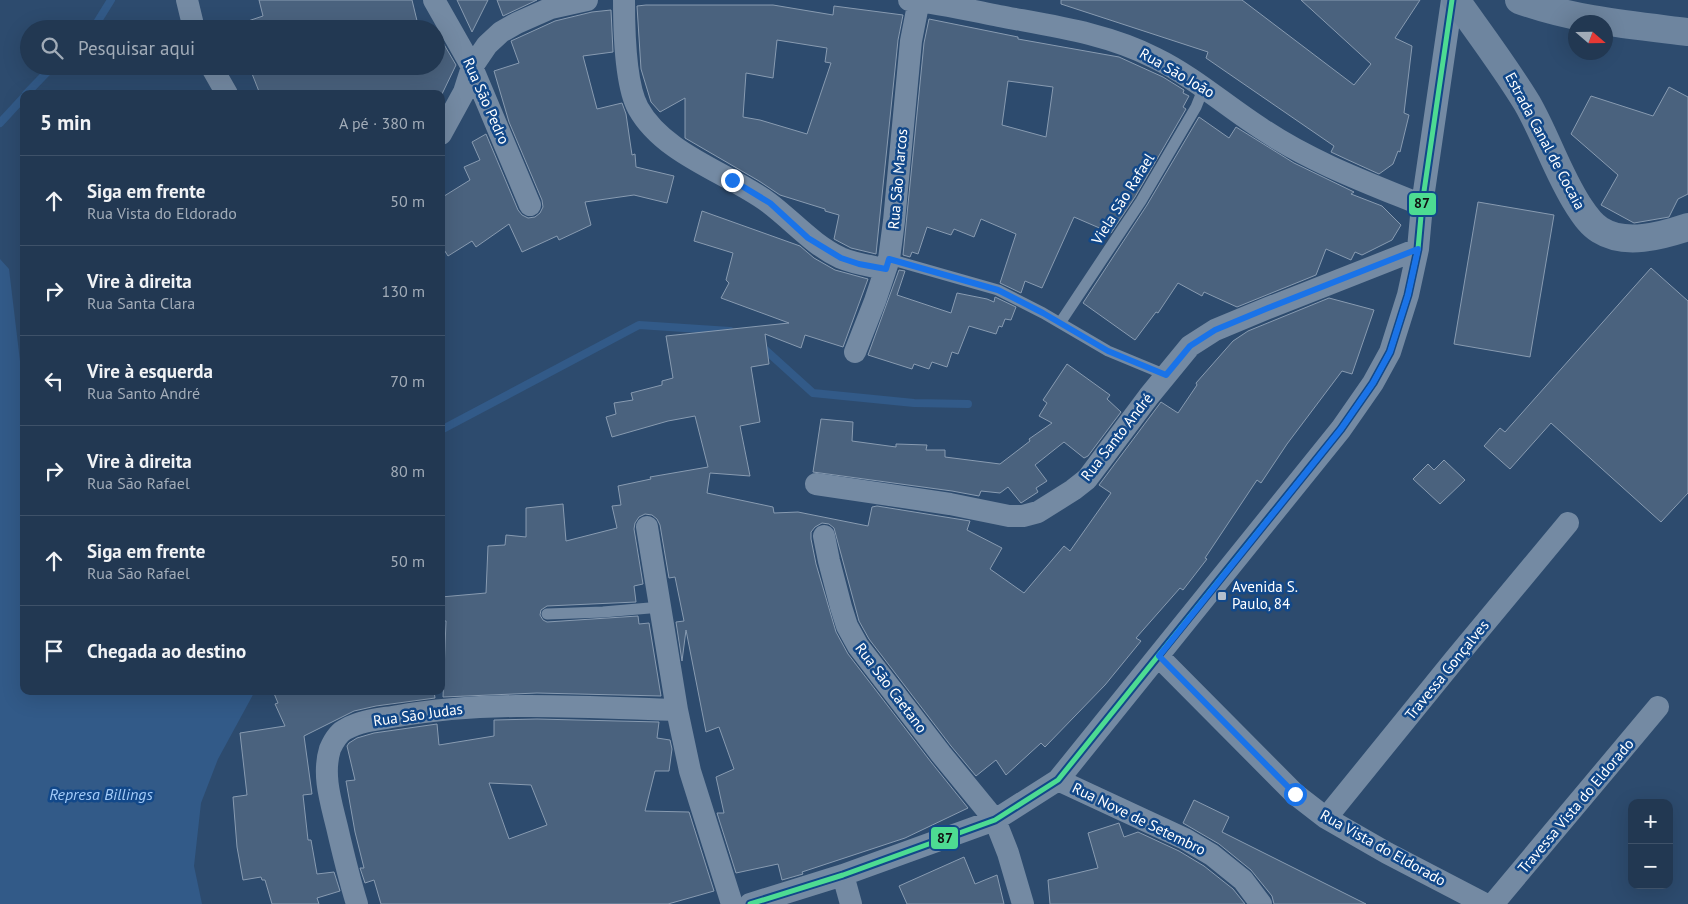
<!DOCTYPE html>
<html lang="pt">
<head>
<meta charset="utf-8">
<style>
	:root { --surface:#223852; --page:#2a3f59; --text:#f1f3f6; --muted:#a2acb8; --line:#3f5269 }
	body { margin:0; font-family:"PT Sans",sans-serif; background:var(--page); color:var(--text) }
	.controls { position:absolute; right:15px; bottom:15px; display:grid; overflow:hidden; border-radius:10px; box-shadow:0 5px 20px #0002 }
	.controls button { width:45px; height:45px; display:grid; place-items:center; padding:0; border:0; border-bottom:1px solid var(--line); background:var(--surface); color:var(--text); font:25px sans-serif }
	.compass { position:absolute; left:1568px; top:15px; width:45px; height:45px; border-radius:50%; background:var(--surface); box-shadow:0 5px 20px #0002; rotate:110deg }
	.stop { position:absolute; width:15px; height:15px; margin:-11px; border:4px solid #1a73e8; border-radius:50%; background:#fff }
	.stop.end { background:#1a73e8; border-color:#fff; box-shadow:0 1px 5px #0008 }
	.list { margin:0; padding:0; list-style:none }
	h2 { display:flex; justify-content:space-between; align-items:center; height:65px; margin:0; padding:0 20px; font-size:21px }
	h2 small { font-size:16px; font-weight:400; color:var(--muted) }
	.list li { display:grid; grid-template-columns:32px 1fr auto; gap:15px; align-items:center; box-sizing:border-box; height:90px; padding:0 20px; border-top:1px solid var(--line) }
	.list b { display:block; font-size:19px; white-space:nowrap }
	.list p { margin:0; font-size:16px; white-space:nowrap; color:var(--muted) }
	.list em { font-size:16px; font-style:normal; color:var(--muted) }
	.icon { flex:none; width:28px; height:28px; fill:none; stroke:currentColor; stroke-width:2; stroke-linecap:round; stroke-linejoin:round }
	.map { position:relative; flex:none; width:1688px; height:904px; overflow:hidden }
	.search { position:absolute; background:var(--surface); box-shadow:0 5px 20px #0002; left:20px; top:20px; width:425px; height:55px; display:flex; align-items:center; gap:12px; box-sizing:border-box; padding:0 18px; border-radius:28px; color:var(--muted); font-size:19px }
	.panel { position:absolute; background:var(--surface); box-shadow:0 5px 20px #0002; left:20px; top:90px; width:425px; height:605px; border-radius:10px }
	.map>svg:first-child { display:block }
</style>
</head>
<body>
<div class="map">
<svg width="1688" height="904" viewBox="0 0 1688 904">
	<rect width="100%" height="100%" fill="#2d4b6e"/>
	<path fill="#325a88" d="M 0,259 L 9,269 L 20,361 L 24,371 L 24,691 L 255,691 L 218,759 L 201,803 L 194,866 L 202,904 L 0,904 Z"/>
	<g fill="none" stroke-linecap="round" stroke-linejoin="round">
		<path stroke="#325a88" stroke-width="8" d="M 93,29 L 111,0
			M 26,94 L 53,66
			M 0,123 L 24,97
			M 761,346 L 813,393 L 914,403 L 968,404
			M 441,430 L 639,325 L 730,331"/>
	</g>
	<path fill="#4a627e" stroke="#889bb1" fill-rule="evenodd" d="M 259,0 L 412,0 L 419,29 L 224,29 L 263,16 Z
		M 457,0 L 488,0 L 472,32 Z
		M 497,0 L 537,0 L 503,16 Z
		M 1061,0 L 1242,0 L 1354,85 L 1371,64 L 1301,0 L 1420,0 L 1395,38 L 1412,46 L 1404,113 L 1409,115 L 1400,152 L 1398,151 L 1393,164 L 1379,174 L 1346,159 L 1331,152 L 1334,146 L 1206,58 L 1208,52 L 1061,4 Z
		M 646,5 L 773,5 L 833,15 L 834,6 L 903,15 L 898,40 L 876,254 L 851,248 L 834,239 L 839,215 L 825,211 L 825,209 L 780,195 L 759,181 L 685,138 L 685,98 L 660,112 L 651,102 L 641,69 L 637,6 ZM 777,40 L 827,48 L 825,62 L 831,63 L 807,134 L 760,120 L 743,117 L 746,73 L 773,78 Z
		M 611,10 L 613,52 L 583,56 L 597,109 L 622,103 L 626,114 L 632,155 L 635,154 L 636,167 L 674,176 L 667,203 L 634,195 L 585,202 L 591,225 L 559,240 L 557,236 L 522,252 L 509,224 L 476,247 L 472,241 L 448,256 L 441,245 L 441,198 L 470,180 L 464,167 L 480,160 L 472,142 L 486,134 L 518,210 L 522,215 L 528,218 L 535,217 L 540,213 L 543,207 L 542,200 L 509,122 L 494,71 L 519,63 L 511,41 L 555,21 L 592,12 Z
		M 929,19 L 1018,37 L 1018,39 L 1119,57 L 1163,77 L 1184,90 L 1183,93 L 1189,96 L 1183,107 L 1186,109 L 1135,197 L 1111,233 L 1074,217 L 1042,288 L 1025,281 L 1021,293 L 1000,283 L 1016,234 L 981,219 L 974,237 L 954,229 L 951,235 L 927,227 L 918,254 L 912,252 L 910,257 L 903,255 L 924,43 ZM 1008,81 L 1053,87 L 1046,137 L 1002,125 Z
		M 442,41 L 456,65 L 442,94 L 260,94 L 249,66 L 436,66 L 436,43 Z
		M 1669,87 L 1688,97 L 1688,194 L 1678,199 L 1669,217 L 1634,223 L 1601,205 L 1618,175 L 1571,134 L 1591,96 L 1653,116 Z
		M 1199,117 L 1229,138 L 1236,127 L 1294,163 L 1354,192 L 1351,194 L 1382,206 L 1401,225 L 1392,240 L 1362,255 L 1355,252 L 1351,260 L 1326,249 L 1316,275 L 1237,307 L 1204,292 L 1202,296 L 1178,283 L 1158,313 L 1156,312 L 1135,340 L 1083,303 L 1147,205 Z
		M 1478,202 L 1554,215 L 1530,357 L 1454,344 Z
		M 702,211 L 800,246 L 814,258 L 835,270 L 868,279 L 843,347 L 805,335 L 801,348 L 765,334 L 769,364 L 751,367 L 760,422 L 740,426 L 750,476 L 710,473 L 707,493 L 773,507 L 774,513 L 798,512 L 868,526 L 872,507 L 877,506 L 970,521 L 967,530 L 1002,548 L 990,569 L 1024,593 L 1064,546 L 1070,551 L 1111,493 L 1099,485 L 1161,402 L 1178,413 L 1197,385 L 1196,383 L 1233,341 L 1248,331 L 1329,298 L 1374,310 L 1352,374 L 1342,371 L 1287,444 L 1261,483 L 1257,480 L 1205,558 L 1207,559 L 1183,590 L 1180,588 L 1136,638 L 1141,641 L 1105,685 L 1045,747 L 1041,743 L 1006,775 L 996,760 L 976,776 L 951,746 L 869,639 L 859,621 L 834,528 L 829,524 L 822,523 L 815,527 L 811,532 L 811,539 L 816,564 L 836,632 L 848,654 L 931,762 L 968,808 L 905,838 L 802,872 L 803,874 L 782,880 L 778,864 L 736,873 L 717,813 L 724,813 L 716,777 L 734,769 L 719,727 L 706,732 L 686,630 L 682,661 L 676,622 L 684,621 L 675,577 L 669,578 L 660,525 L 657,519 L 652,515 L 645,514 L 639,517 L 635,523 L 634,529 L 643,584 L 634,586 L 636,602 L 547,606 L 541,610 L 540,615 L 543,620 L 547,622 L 638,616 L 639,624 L 649,623 L 661,696 L 537,693 L 443,697 L 446,621 L 441,621 L 441,597 L 486,593 L 488,546 L 505,545 L 506,535 L 526,537 L 526,508 L 563,504 L 566,541 L 617,528 L 612,506 L 621,505 L 618,486 L 651,479 L 650,477 L 708,467 L 695,416 L 668,421 L 612,437 L 606,417 L 616,414 L 614,403 L 633,400 L 631,393 L 662,385 L 662,381 L 673,378 L 666,336 L 789,323 L 721,298 L 729,283 L 726,280 L 733,253 L 694,241 Z
		M 1651,268 L 1688,301 L 1688,493 L 1661,522 L 1551,423 L 1510,469 L 1484,446 L 1500,428 L 1505,432 Z
		M 899,270 L 905,271 L 897,295 L 951,313 L 957,293 L 987,299 L 994,302 L 995,297 L 1016,307 L 1011,320 L 1005,319 L 1002,327 L 999,326 L 996,334 L 969,326 L 958,354 L 952,352 L 947,367 L 932,362 L 929,369 L 914,364 L 912,369 L 868,355 Z
		M 1067,364 L 1110,395 L 1107,399 L 1121,412 L 1088,456 L 1084,458 L 1064,442 L 1035,465 L 1047,481 L 1036,488 L 1038,492 L 1021,503 L 1008,487 L 1000,493 L 981,491 L 979,496 L 952,491 L 813,472 L 821,419 L 853,422 L 852,441 L 896,447 L 896,444 L 927,445 L 926,450 L 945,450 L 945,457 L 1000,464 L 1030,441 L 1029,439 L 1052,423 L 1039,416 L 1047,403 L 1043,400 Z
		M 1444,460 L 1465,480 L 1440,504 L 1413,479 L 1428,464 L 1434,470 Z
		M 273,691 L 434,691 L 435,698 L 376,706 L 354,711 L 304,736 L 312,794 L 303,795 L 308,840 L 311,840 L 317,874 L 334,872 L 340,891 L 317,898 L 319,904 L 272,904 L 265,880 L 262,880 L 261,877 L 243,880 L 237,847 L 233,797 L 247,795 L 240,733 L 285,726 L 275,704 L 278,703 Z
		M 537,719 L 659,722 L 657,738 L 670,740 L 672,749 L 669,771 L 655,771 L 645,811 L 689,812 L 714,891 L 668,904 L 381,904 L 374,880 L 365,883 L 360,868 L 364,868 L 355,832 L 346,781 L 355,780 L 347,746 L 349,743 L 357,738 L 374,733 L 437,724 L 439,745 L 494,736 L 494,720 ZM 489,783 L 531,785 L 547,825 L 509,839 Z
		M 1194,800 L 1229,817 L 1222,832 L 1366,904 L 1274,904 L 1272,896 L 1251,870 L 1219,844 L 1183,823 Z
		M 1119,823 L 1124,837 L 1138,832 L 1179,851 L 1204,866 L 1233,889 L 1245,904 L 1050,904 L 1048,880 L 1098,868 L 1088,833 Z
		M 964,857 L 975,884 L 997,875 L 1004,904 L 907,904 L 899,886 Z"/>
	<g fill="none" stroke-linecap="round" stroke-linejoin="round">
		<path stroke="#748aa3" stroke-width="11" d="M 889,259 L 998,290 L 1043,313 L 1108,351 L 1166,375
			M 1060,323 L 1141,201 L 1196,107 L 1204,87
			M 547,614 L 603,612 L 661,607"/>
		<path stroke="#748aa3" stroke-width="22" d="M 187,0 L 194,29
			M 434,0 L 472,67 L 530,205
			M 624,0 C 624,28 625,84 638,108 C 664,155 729,173 769,203 C 794,222 813,245 841,258 C 855,264 871,266 885,269
			M 909,0 C 939,3 969,10 999,16 C 1052,26 1106,33 1155,58 C 1194,77 1226,106 1262,129 C 1311,162 1368,183 1422,205
			M 211,66 L 227,94
			M 441,134 L 464,92 L 472,67 L 487,45 L 501,32 L 517,23 L 551,8 L 587,0
			M 855,352 L 875,301 L 889,259 L 894,221 L 911,41 L 919,0
			M 816,484 L 950,504 L 1009,516 L 1023,516 L 1038,512 L 1073,490 L 1087,479 L 1149,396 L 1190,346 L 1215,330 L 1268,308 L 1418,249
			M 647,527 L 677,710 L 690,771 L 732,904
			M 824,536 L 829,561 L 841,607 L 847,626 L 858,646 L 941,754 L 995,820 L 1008,853 L 1023,904
			M 1159,657 L 1295,794 L 1326,818 L 1387,853 L 1485,904
			M 1058,780 L 1185,839 L 1212,855 L 1243,880 L 1261,904
			M 1326,818 L 1455,659 L 1568,523
			M 843,875 L 851,904
			M 357,904 C 349,878 343,853 337,827 C 331,802 322,775 330,749 C 333,742 339,732 346,729 C 362,720 381,719 398,716 C 490,700 584,707 677,710
			M 750,904 L 843,875 L 995,820 L 1058,780 L 1341,429 L 1373,383 L 1390,352 L 1408,295 L 1418,249 L 1422,205 L 1452,0
			M 1493,904 L 1658,707"/>
		<path stroke="#6e859f" stroke-width="28" d="M 1456,0 C 1480,34 1505,67 1527,103 C 1546,136 1557,172 1578,205 C 1584,214 1590,224 1600,230 C 1625,246 1661,236 1688,227
			M 1519,0 C 1573,20 1631,25 1688,32"/>
		<defs>
			<path id="bus-1" d="M 750,904 L 843,875 L 995,820 L 1058,780 L 1341,429 L 1373,383 L 1390,352 L 1408,295 L 1418,249 L 1422,205 L 1452,0"/>
		</defs>
		<use href="#bus-1" stroke="#124889" stroke-width="9"/>
		<use href="#bus-1" stroke="#4ddb92" stroke-width="5"/>
	</g>
	<g fill="none" stroke-linecap="round" stroke-linejoin="round">
		<path stroke="#1a73e8" stroke-width="6" d="M 732,180 L 770,203 L 808,238 L 841,258 L 859,264 L 886,269 L 889,259 L 998,290 L 1043,313 L 1108,351 L 1166,375 L 1190,346 L 1215,330 L 1268,308 L 1418,249 L 1408,295 L 1390,352 L 1373,383 L 1341,429 L 1159,656 L 1295,794"/>
	</g>
	<rect fill="#b6c0cc" stroke="#124889" stroke-width="2" x="1217" y="591" width="10" height="10" rx="2.5"/>
	<g text-anchor="middle" stroke-width="5" stroke-linejoin="round" paint-order="stroke">
		<g font-size="15" fill="#fff" stroke="#124889">
			<text transform="translate(1177 73) rotate(30)" y="5">Rua São João</text>
			<text transform="translate(486 101) rotate(66)" y="5">Rua São Pedro</text>
			<text transform="translate(1545 141) rotate(62)" y="5">Estrada Canal de Cocaia</text>
			<text transform="translate(898 179) rotate(-85)" y="5">Rua São Marcos</text>
			<text transform="translate(1123 199) rotate(-58)" y="5">Viela São Rafael</text>
			<text transform="translate(1117 437) rotate(-52)" y="5">Rua Santo André</text>
			<text transform="translate(1447 670) rotate(-51)" y="5">Travessa Gonçalves</text>
			<text transform="translate(891 688) rotate(53)" y="5">Rua São Caetano</text>
			<text transform="translate(418 715) rotate(-8)" y="5">Rua São Judas</text>
			<text transform="translate(1576 806) rotate(-50)" y="5">Travessa Vista do Eldorado</text>
			<text transform="translate(1139 819) rotate(26)" y="5">Rua Nove de Setembro</text>
			<text transform="translate(1383 848) rotate(29)" y="5">Rua Vista do Eldorado</text>
		</g>
		<g font-size="15" fill="#fff" stroke="#124889" text-anchor="start">
			<text x="1232" y="592">Avenida S.<tspan x="1232" dy="17">Paulo, 84</tspan></text>
		</g>
		<g font-size="16" font-style="italic" fill="#a3cbf8" stroke="#124889">
			<text x="101" y="800">Represa Billings</text>
		</g>
	</g>
	<g stroke="#124889" stroke-width="2">
		<rect x="1408" y="192" width="29" height="24" rx="5" fill="#4ddb92"/>
		<rect x="930" y="826" width="29" height="24" rx="5" fill="#4ddb92"/>
	</g>
	<g font-size="14" text-anchor="middle" font-weight="bold" fill="#111">
		<text x="1422" y="208">87</text>
		<text x="945" y="843">87</text>
	</g>
</svg>
<div class="controls">
<button>+</button>
<button>−</button>
</div>
<svg class="compass" viewBox="-18 -18 36 36"><path d="M0-13l5 13h-10z" fill="#e53935"/><path d="M0 13l5-13h-10z" fill="#a2acb8"/></svg>
<div class="stop" style="left:1295px;top:794px"></div>
<div class="stop end" style="left:732px;top:180px"></div>
<div class="search"><svg class="icon" aria-label="search" viewBox="0 0 24 24"><circle cx="10" cy="10" r="6"/><path d="M15 15l6 6"/></svg>Pesquisar aqui</div>
<section class="panel">
<h2>5 min<small>A pé · 380 m</small></h2>
<ul class="list">
<li><svg class="icon" aria-label="ahead" viewBox="0 0 24 24"><path d="M12 20V5M6 11l6-6 6 6"/></svg><div><b>Siga em frente</b><p>Rua Vista do Eldorado</p></div><em>50 m</em></li>
<li><svg class="icon" aria-label="right" viewBox="0 0 24 24"><path d="M7 20v-9h11M14 6l5 5-5 5"/></svg><div><b>Vire à direita</b><p>Rua Santa Clara</p></div><em>130 m</em></li>
<li><svg class="icon" aria-label="left" viewBox="0 0 24 24"><path d="M17 20v-9H6M10 6l-5 5 5 5"/></svg><div><b>Vire à esquerda</b><p>Rua Santo André</p></div><em>70 m</em></li>
<li><svg class="icon" aria-label="right" viewBox="0 0 24 24"><path d="M7 20v-9h11M14 6l5 5-5 5"/></svg><div><b>Vire à direita</b><p>Rua São Rafael</p></div><em>80 m</em></li>
<li><svg class="icon" aria-label="ahead" viewBox="0 0 24 24"><path d="M12 20V5M6 11l6-6 6 6"/></svg><div><b>Siga em frente</b><p>Rua São Rafael</p></div><em>50 m</em></li>
<li><svg class="icon" aria-label="arrive" viewBox="0 0 24 24"><path d="M6 21V4h12l-3 4 3 4H6"/></svg><div><b>Chegada ao destino</b></div></li>
</ul>
</section>
</div>
</body>
</html>
